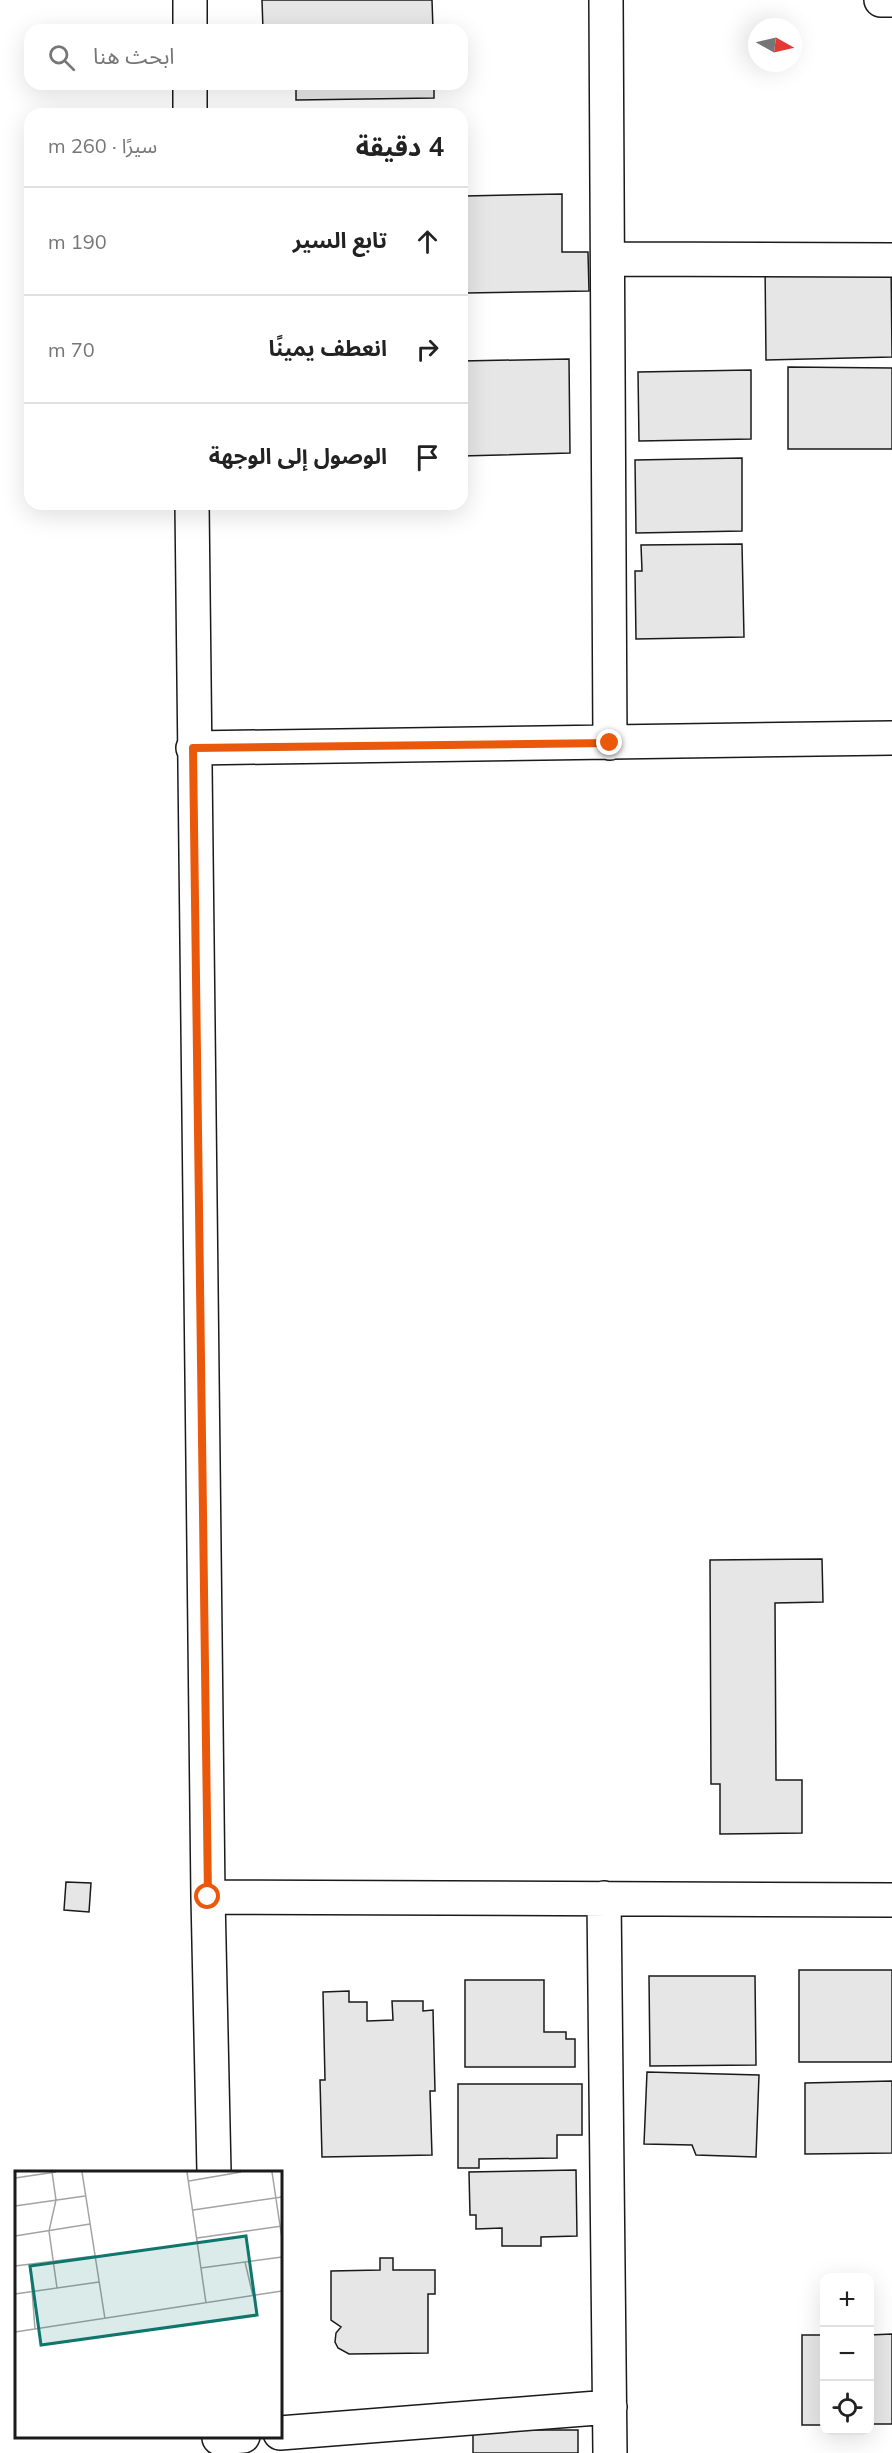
<!DOCTYPE html>
<html lang="ar">
<head>
<meta charset="utf-8">
<style>
	:root { --surface:#fff; --page:#f6f6f6; --text:#222; --muted:#767676; --line:#e0e0e0 }
	body { margin:0; font-family:Mulish,"Noto Sans Arabic",sans-serif; background:var(--page); color:var(--text); direction:rtl }
	.controls { position:absolute; right:18px; bottom:18px; display:grid; overflow:hidden; border-radius:12px; box-shadow:0 6px 24px #0002 }
	.controls button { width:54px; height:54px; display:grid; place-items:center; padding:0; border:0; border-bottom:2px solid var(--line); background:var(--surface); color:var(--text); font:30px sans-serif }
	.compass { position:absolute; left:748px; top:18px; width:54px; height:54px; border-radius:50%; background:var(--surface); box-shadow:0 6px 24px #0002; rotate:98deg }
	.stop { position:absolute; width:18px; height:18px; margin:-14px; border:4px solid #ea580c; border-radius:50%; background:#fff }
	.stop.end { background:#ea580c; border-color:#fff; box-shadow:0 2px 6px #0008 }
	.list { margin:0; padding:0; list-style:none }
	h2 { display:flex; justify-content:space-between; align-items:center; height:78px; margin:0; padding:0 24px; font-size:26px }
	h2 small { font-size:20px; font-weight:400; color:var(--muted) }
	.list li { display:grid; grid-template-columns:39px 1fr auto; gap:18px; align-items:center; box-sizing:border-box; height:108px; padding:0 24px; border-top:2px solid var(--line) }
	.list b { display:block; font-size:22px; white-space:nowrap }
	.list em { font-size:20px; font-style:normal; color:var(--muted) }
	.icon { flex:none; width:33px; height:33px; fill:none; stroke:currentColor; stroke-width:2; stroke-linecap:round; stroke-linejoin:round }
	.map { position:relative; flex:none; width:892px; height:2453px; overflow:hidden; direction:ltr }
	.search { position:absolute; background:var(--surface); box-shadow:0 6px 24px #0002; left:24px; top:24px; width:444px; height:66px; display:flex; align-items:center; gap:15px; box-sizing:border-box; padding:0 21px; border-radius:18px; color:var(--muted); font-size:22px }
	.panel { position:absolute; background:var(--surface); box-shadow:0 6px 24px #0002; left:24px; top:108px; width:444px; height:402px; border-radius:18px; direction:rtl }
	.map>svg:first-child { display:block }
</style>
</head>
<body>
<div class="map">
<svg width="892" height="2453" viewBox="0 0 892 2453">
	<rect width="100%" height="100%" fill="#fff"/>
	<path fill="#e6e6e6" stroke="#1a1a1a" stroke-width="1.5" d="M 262,0 L 432,0 L 433,30 L 263,30 Z
		M 296,84 L 434,84 L 434,98 L 296,100 Z
		M 562,194 L 562,252 L 588,252 L 589,291 L 466,293 L 465,196 Z
		M 891,261 L 892,357 L 766,360 L 765,264 Z
		M 569,359 L 570,453 L 462,456 L 462,361 Z
		M 788,367 L 892,368 L 892,449 L 788,449 Z
		M 751,370 L 751,439 L 639,441 L 638,372 Z
		M 742,458 L 742,531 L 636,533 L 635,460 Z
		M 742,544 L 744,637 L 636,639 L 635,571 L 642,571 L 641,545 Z
		M 822,1559 L 823,1602 L 775,1603 L 776,1780 L 802,1780 L 802,1833 L 720,1834 L 720,1784 L 711,1784 L 710,1560 Z
		M 66,1882 L 91,1883 L 89,1912 L 64,1910 Z
		M 799,1970 L 892,1970 L 892,2062 L 799,2062 Z
		M 649,1976 L 755,1976 L 756,2065 L 650,2066 Z
		M 465,1980 L 544,1980 L 544,2032 L 566,2032 L 566,2039 L 575,2039 L 575,2067 L 465,2067 Z
		M 349,1991 L 349,2002 L 367,2002 L 367,2021 L 393,2020 L 392,2001 L 423,2001 L 423,2011 L 433,2010 L 435,2091 L 430,2091 L 432,2155 L 322,2157 L 320,2080 L 325,2080 L 323,1992 Z
		M 647,2072 L 759,2075 L 756,2157 L 696,2155 L 692,2145 L 644,2144 Z
		M 892,2081 L 892,2153 L 805,2154 L 805,2083 Z
		M 458,2084 L 582,2084 L 582,2135 L 557,2135 L 557,2158 L 479,2159 L 479,2168 L 458,2168 Z
		M 576,2170 L 577,2236 L 541,2237 L 541,2246 L 502,2246 L 502,2228 L 476,2229 L 476,2215 L 470,2215 L 469,2172 Z
		M 380,2258 L 393,2258 L 393,2270 L 435,2270 L 435,2294 L 428,2294 L 428,2353 L 349,2354 L 338,2348 L 335,2342 L 336,2333 L 341,2327 L 331,2320 L 331,2271 L 380,2270 Z
		M 892,2334 L 892,2424 L 870,2424 L 870,2335 Z
		M 802,2335 L 824,2335 L 824,2425 L 802,2425 Z
		M 473,2430 L 578,2430 L 578,2453 L 473,2453 Z"/>
	<g fill="none" stroke-linecap="round" stroke-linejoin="round">
		<defs>
			<path id="minor" d="M 190,0 L 190,30
				M 606,0 L 610,743
				M 881,0 L 892,0
				M 190,84 L 190,114
				M 608,259 L 892,260
				M 192,504 L 208,1897 L 214,2172
				M 193,748 L 892,738
				M 208,1897 L 892,1900
				M 604,1898 L 610,2453
				M 280,2433 L 610,2407
				M 219,2438 L 243,2436"/>
		</defs>
		<use href="#minor" stroke="#1a1a1a" stroke-width="36"/>
		<use href="#minor" stroke="#fff" stroke-width="33"/>
	</g>
	<g fill="none" stroke-linecap="round" stroke-linejoin="round">
		<path stroke="#ea580c" stroke-width="8" d="M 208,1897 L 193,748 L 610,743"/>
	</g>
	<g transform="translate(15 2171)">
		<rect width="267" height="267" fill="#fff"/>
		<path fill="none" stroke="#a3a3a3" stroke-width="1.5" d="M 37,1 L 41,29 L 34,60 L 42,117M 67,1 L 90,148M 172,1 L 191,132M 257,1 L 267,68M 0,7 L 41,1M 174,10 L 226,1M 0,35 L 70,25M 178,39 L 267,26M 0,65 L 75,53M 182,67 L 267,55M 230,91 L 238,125M 15,93 L 20,158M 0,95 L 80,85M 186,97 L 267,86M 0,123 L 84,111M 0,161 L 267,120"/>
		<path fill="#0f766e" fill-opacity="0.15" stroke="#0f766e" stroke-width="3" d="M 231,65 L 242,144 L 26,174 L 15,95 Z"/>
		<rect width="267" height="267" fill="none" stroke="#1a1a1a" stroke-width="3"/>
	</g>
</svg>
<div class="controls">
<button>+</button>
<button>−</button>
<button><svg class="icon" aria-label="locate" viewBox="0 0 24 24"><circle cx="12" cy="12" r="6"/><path d="M12 2v4M12 18v4M2 12h4M18 12h4"/></svg></button>
</div>
<svg class="compass" viewBox="-18 -18 36 36"><path d="M0-13l5 13h-10z" fill="#e53935"/><path d="M0 13l5-13h-10z" fill="#767676"/></svg>
<div class="stop" style="left:208px;top:1897px"></div>
<div class="stop end" style="left:610px;top:743px"></div>
<div class="search"><svg class="icon" aria-label="search" viewBox="0 0 24 24"><circle cx="10" cy="10" r="6"/><path d="M15 15l6 6"/></svg>ابحث هنا</div>
<section class="panel">
<h2>4 دقيقة<small>سيرًا · 260 m</small></h2>
<ul class="list">
<li><svg class="icon" aria-label="ahead" viewBox="0 0 24 24"><path d="M12 20V5M6 11l6-6 6 6"/></svg><div><b>تابع السير</b></div><em>190 m</em></li>
<li><svg class="icon" aria-label="right" viewBox="0 0 24 24"><path d="M7 20v-9h11M14 6l5 5-5 5"/></svg><div><b>انعطف يمينًا</b></div><em>70 m</em></li>
<li><svg class="icon" aria-label="arrive" viewBox="0 0 24 24"><path d="M6 21V4h12l-3 4 3 4H6"/></svg><div><b>الوصول إلى الوجهة</b></div></li>
</ul>
</section>
</div>
</body>
</html>
